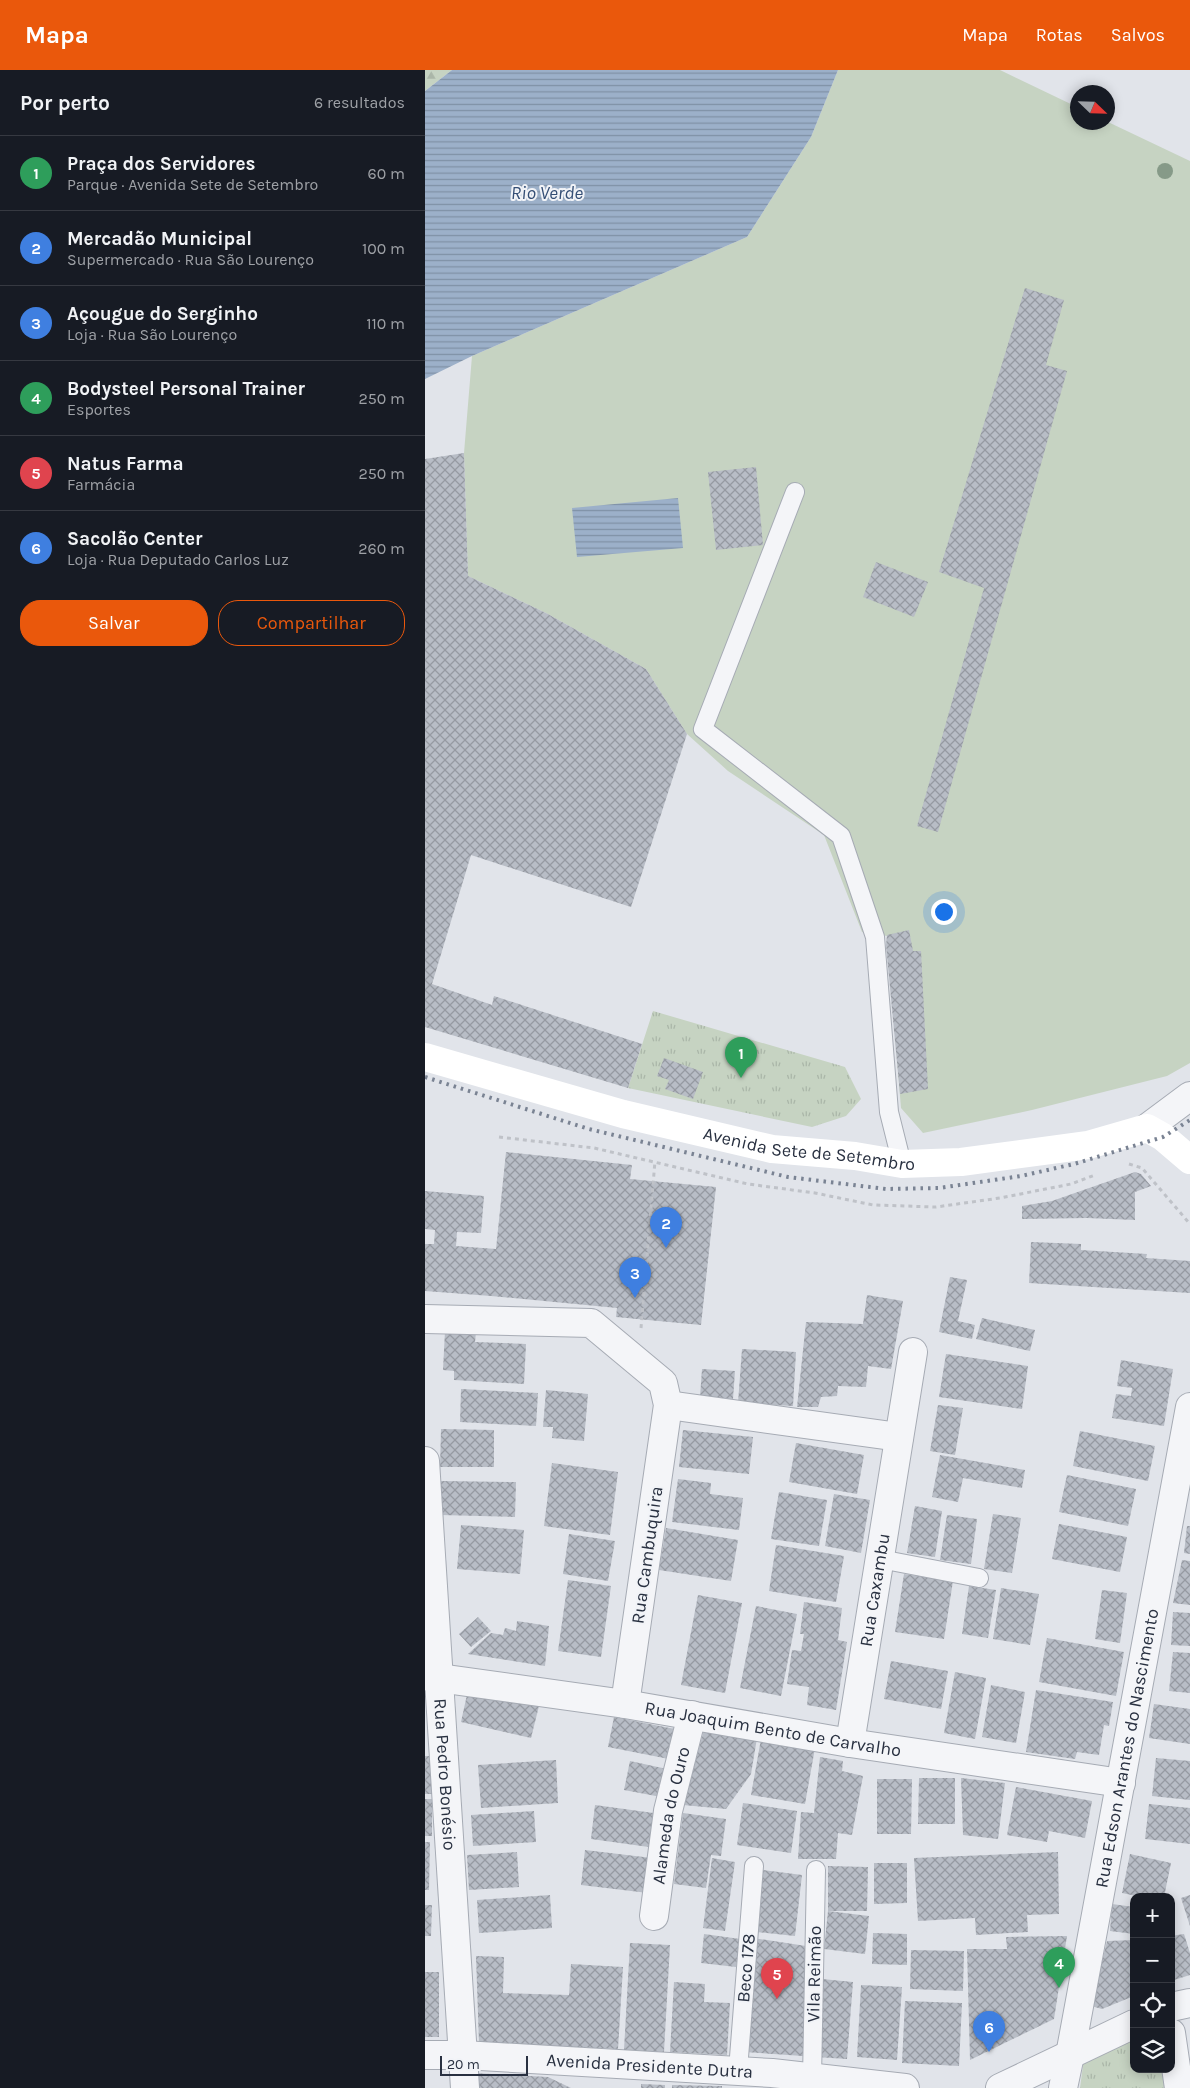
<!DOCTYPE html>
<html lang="pt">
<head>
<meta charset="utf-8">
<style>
	:root { --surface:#171b24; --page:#242831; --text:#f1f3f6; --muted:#9ea1a6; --line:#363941; --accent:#ea580c }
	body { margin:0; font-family:Karla,sans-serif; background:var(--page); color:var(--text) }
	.controls { position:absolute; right:15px; bottom:15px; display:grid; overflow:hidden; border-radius:10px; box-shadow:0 2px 12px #0003 }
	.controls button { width:45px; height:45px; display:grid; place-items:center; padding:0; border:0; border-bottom:1px solid var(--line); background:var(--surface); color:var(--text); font:25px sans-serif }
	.compass { position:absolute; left:645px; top:15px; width:45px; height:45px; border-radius:50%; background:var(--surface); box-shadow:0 2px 12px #0003; rotate:113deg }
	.scale { position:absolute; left:15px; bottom:12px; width:88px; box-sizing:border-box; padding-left:5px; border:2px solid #293141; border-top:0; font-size:14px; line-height:18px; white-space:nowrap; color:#293141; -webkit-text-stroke:4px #f1f3f7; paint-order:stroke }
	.you { position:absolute; left:518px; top:841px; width:18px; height:18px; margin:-12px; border:4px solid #fff; border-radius:50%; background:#1a73e8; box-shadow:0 0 0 8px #1a73e833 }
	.badge { display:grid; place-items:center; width:32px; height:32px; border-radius:50%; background:var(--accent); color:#fff; font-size:16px; font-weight:700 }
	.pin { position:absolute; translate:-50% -41px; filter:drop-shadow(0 1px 2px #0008) }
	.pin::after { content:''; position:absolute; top:26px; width:18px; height:15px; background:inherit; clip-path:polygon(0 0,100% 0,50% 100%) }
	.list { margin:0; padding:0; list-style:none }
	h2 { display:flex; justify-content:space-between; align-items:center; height:65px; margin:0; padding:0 20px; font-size:21px }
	h2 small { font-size:16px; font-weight:400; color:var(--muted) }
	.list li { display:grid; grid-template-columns:32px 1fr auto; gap:15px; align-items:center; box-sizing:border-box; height:75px; padding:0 20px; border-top:1px solid var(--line) }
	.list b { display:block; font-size:19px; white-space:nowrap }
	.list p { margin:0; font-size:16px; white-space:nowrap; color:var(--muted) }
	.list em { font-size:16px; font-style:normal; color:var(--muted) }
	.actions { display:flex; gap:10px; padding:15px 20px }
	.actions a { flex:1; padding:11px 0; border:1px solid var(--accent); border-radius:20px; text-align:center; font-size:18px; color:var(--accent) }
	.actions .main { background:var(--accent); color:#fff }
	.icon { flex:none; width:28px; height:28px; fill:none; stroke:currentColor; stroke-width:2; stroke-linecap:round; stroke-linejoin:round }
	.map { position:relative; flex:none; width:765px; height:2018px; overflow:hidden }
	header { display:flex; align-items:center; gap:30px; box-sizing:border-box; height:70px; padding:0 25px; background:var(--accent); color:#fff }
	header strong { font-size:24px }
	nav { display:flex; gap:28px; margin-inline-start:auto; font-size:18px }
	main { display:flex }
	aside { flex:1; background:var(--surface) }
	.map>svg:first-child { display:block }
</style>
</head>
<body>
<header>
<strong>Mapa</strong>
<nav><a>Mapa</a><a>Rotas</a><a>Salvos</a></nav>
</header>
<main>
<aside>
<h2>Por perto<small>6 resultados</small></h2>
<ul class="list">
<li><span class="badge" style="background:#2e9e5b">1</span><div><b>Praça dos Servidores</b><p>Parque · Avenida Sete de Setembro</p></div><em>60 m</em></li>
<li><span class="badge" style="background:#3f7fe0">2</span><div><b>Mercadão Municipal</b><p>Supermercado · Rua São Lourenço</p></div><em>100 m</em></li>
<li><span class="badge" style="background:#3f7fe0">3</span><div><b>Açougue do Serginho</b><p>Loja · Rua São Lourenço</p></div><em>110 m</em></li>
<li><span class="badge" style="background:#2e9e5b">4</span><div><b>Bodysteel Personal Trainer</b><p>Esportes</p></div><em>250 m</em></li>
<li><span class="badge" style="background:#e0444e">5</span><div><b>Natus Farma</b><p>Farmácia</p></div><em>250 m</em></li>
<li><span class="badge" style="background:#3f7fe0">6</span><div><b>Sacolão Center</b><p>Loja · Rua Deputado Carlos Luz</p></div><em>260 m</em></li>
</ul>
<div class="actions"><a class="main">Salvar</a><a>Compartilhar</a></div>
</aside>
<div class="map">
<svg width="765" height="2018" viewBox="0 0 765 2018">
	<defs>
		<pattern id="grass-tufts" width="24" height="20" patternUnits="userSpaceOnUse" patternTransform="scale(1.25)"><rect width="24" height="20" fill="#c6d3c2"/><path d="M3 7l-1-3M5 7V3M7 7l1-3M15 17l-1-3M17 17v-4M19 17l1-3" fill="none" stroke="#aab6a8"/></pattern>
		<pattern id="forest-firs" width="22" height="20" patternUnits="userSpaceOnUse" patternTransform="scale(1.25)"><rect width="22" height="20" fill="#c6d3c2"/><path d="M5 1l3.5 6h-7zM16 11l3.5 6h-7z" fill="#aab6a8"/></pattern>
		<pattern id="water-rules" width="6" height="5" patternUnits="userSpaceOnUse" patternTransform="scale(1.25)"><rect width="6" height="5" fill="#9cb0c9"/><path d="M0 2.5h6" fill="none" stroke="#7f90a5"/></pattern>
		<pattern id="building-cross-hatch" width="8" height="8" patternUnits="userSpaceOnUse" patternTransform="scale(1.25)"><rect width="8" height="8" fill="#b8bdc6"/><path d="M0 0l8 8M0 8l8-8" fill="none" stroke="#969aa2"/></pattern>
	</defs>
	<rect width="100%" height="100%" fill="#e1e4ea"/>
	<path fill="url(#grass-tufts)" d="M 228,941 L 420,997 L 436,1029 L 421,1046 L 387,1057 L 203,1018 Z
		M 709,1970 L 709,1999 L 740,1999 L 743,2018 L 655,2018 L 659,1988 Z"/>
	<path fill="url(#forest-firs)" d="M 0,0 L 27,0 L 0,21 Z"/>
	<path fill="#c6d3c2" d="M 413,0 L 575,0 L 652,37 L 652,52 L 683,52 L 765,91 L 765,993 L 742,1006 L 607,1040 L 498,1063 L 476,1038 L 462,866 L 437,862 L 399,765 L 303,701 L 262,664 L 221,599 L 121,543 L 43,506 L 39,383 L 47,286 L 322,167 L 386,67 Z"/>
	<path fill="url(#water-rules)" d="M 27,0 L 413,0 L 386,67 L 322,167 L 47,286 L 0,309 L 0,21 Z
		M 253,428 L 258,478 L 152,487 L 147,438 Z"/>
	<path fill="url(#building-cross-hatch)" d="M 600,218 L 639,230 L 621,295 L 642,301 L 513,762 L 492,756 L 559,518 L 514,502 Z
		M 39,383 L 43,506 L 121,543 L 221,599 L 262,664 L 206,837 L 46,785 L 7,914 L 67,935 L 69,926 L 217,974 L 203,1018 L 0,957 L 0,389 Z
		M 331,397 L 338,475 L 291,480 L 283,402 Z
		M 451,492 L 503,512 L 489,547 L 438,527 Z
		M 484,860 L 488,881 L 496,881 L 503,1019 L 475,1024 L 461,875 L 462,865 Z
		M 239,988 L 278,1002 L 268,1029 L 240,1019 L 244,1010 L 232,1006 Z
		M 81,1082 L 207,1095 L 205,1109 L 291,1117 L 276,1255 L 191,1247 L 192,1238 L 66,1226 L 0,1221 L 0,1174 L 9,1174 L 10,1160 L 0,1159 L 0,1121 L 59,1126 L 56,1163 L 32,1162 L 31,1176 L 71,1179 Z
		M 710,1102 L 716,1104 L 726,1116 L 710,1122 L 710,1150 L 662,1148 L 597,1149 L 597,1136 L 627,1131 Z
		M 606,1172 L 656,1174 L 656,1180 L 722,1184 L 721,1188 L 765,1191 L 765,1223 L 604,1213 Z
		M 525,1207 L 542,1210 L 533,1251 L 550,1255 L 547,1269 L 514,1262 Z
		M 442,1225 L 478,1231 L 466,1299 L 443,1296 L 441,1317 L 413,1316 L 412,1326 L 396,1327 L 393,1337 L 372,1337 L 381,1252 L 438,1254 Z
		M 557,1248 L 610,1260 L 605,1281 L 551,1269 Z
		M 20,1261 L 51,1262 L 50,1272 L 101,1274 L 99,1314 L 29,1310 L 29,1301 L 18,1300 Z
		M 317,1279 L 371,1282 L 368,1336 L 313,1333 Z
		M 521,1284 L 603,1296 L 597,1339 L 514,1327 Z
		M 696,1290 L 748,1299 L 739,1356 L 687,1348 L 691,1324 L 706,1326 L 707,1318 L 692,1316 Z
		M 277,1299 L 310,1301 L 308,1329 L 275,1327 Z
		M 36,1319 L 113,1323 L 111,1356 L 35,1352 Z
		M 121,1320 L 163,1324 L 159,1371 L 127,1368 L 128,1357 L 118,1357 Z
		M 513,1335 L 538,1338 L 530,1385 L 505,1381 Z
		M 16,1359 L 69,1360 L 69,1397 L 15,1397 Z
		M 258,1360 L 328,1367 L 324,1404 L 254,1397 Z
		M 655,1361 L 730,1376 L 723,1411 L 648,1396 Z
		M 371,1373 L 439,1385 L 432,1424 L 364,1412 Z
		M 515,1385 L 600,1400 L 597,1418 L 538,1408 L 533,1432 L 507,1427 Z
		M 127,1393 L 193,1402 L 185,1465 L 119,1456 Z
		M 642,1405 L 711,1419 L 703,1456 L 634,1442 Z
		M 253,1409 L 286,1413 L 285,1424 L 318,1428 L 314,1460 L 247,1452 Z
		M 16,1411 L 91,1412 L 90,1447 L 15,1445 Z
		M 354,1422 L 402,1430 L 394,1476 L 346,1469 Z
		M 409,1424 L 445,1430 L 436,1483 L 400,1476 Z
		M 490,1436 L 517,1441 L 510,1487 L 482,1483 Z
		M 568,1444 L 596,1448 L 587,1503 L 559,1499 Z
		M 522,1445 L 552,1449 L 546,1494 L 515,1490 Z
		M 634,1454 L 702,1467 L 695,1502 L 627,1489 Z
		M 36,1455 L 99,1460 L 95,1504 L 32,1499 Z
		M 762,1456 L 765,1456 L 765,1484 L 759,1483 Z
		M 241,1458 L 313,1470 L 306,1511 L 234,1500 Z
		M 144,1464 L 190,1471 L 183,1511 L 138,1504 Z
		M 351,1475 L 419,1486 L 411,1532 L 344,1521 Z
		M 757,1490 L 765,1491 L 765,1535 L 748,1533 Z
		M 479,1504 L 528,1511 L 519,1569 L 470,1562 Z
		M 143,1510 L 186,1516 L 176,1587 L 133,1581 Z
		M 544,1516 L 571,1520 L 563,1568 L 537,1564 Z
		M 576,1518 L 614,1524 L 605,1575 L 568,1569 Z
		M 677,1520 L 702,1523 L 695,1573 L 670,1569 Z
		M 273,1525 L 317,1533 L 300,1623 L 256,1615 Z
		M 379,1532 L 417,1538 L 413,1570 L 422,1572 L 411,1640 L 382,1635 L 384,1617 L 362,1614 L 367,1580 L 376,1581 L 379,1564 L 375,1564 Z
		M 331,1536 L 372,1544 L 356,1626 L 315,1618 Z
		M 748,1542 L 765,1543 L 765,1576 L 746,1575 Z
		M 53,1547 L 66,1561 L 46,1577 L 34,1564 Z
		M 92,1551 L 124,1556 L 120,1596 L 43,1584 L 66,1563 L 78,1565 L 80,1558 L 91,1561 Z
		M 622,1568 L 699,1582 L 691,1626 L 614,1612 Z
		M 748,1582 L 765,1583 L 765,1623 L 744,1621 Z
		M 466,1591 L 523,1601 L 516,1639 L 459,1629 Z
		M 530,1602 L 561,1608 L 550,1669 L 519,1663 Z
		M 566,1615 L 600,1622 L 591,1673 L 557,1667 Z
		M 43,1620 L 114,1636 L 106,1668 L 36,1652 Z
		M 611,1620 L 688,1632 L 684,1656 L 679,1655 L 674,1685 L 652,1682 L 650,1689 L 601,1682 Z
		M 729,1634 L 765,1639 L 765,1674 L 724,1668 Z
		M 189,1647 L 255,1660 L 249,1690 L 183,1677 Z
		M 279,1660 L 332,1668 L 326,1704 L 301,1739 L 258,1735 Z
		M 336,1669 L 390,1678 L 380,1734 L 326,1725 Z
		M 0,1686 L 7,1686 L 7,1724 L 0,1724 Z
		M 395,1687 L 418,1691 L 417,1701 L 438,1706 L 427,1765 L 413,1763 L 411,1789 L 373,1789 L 376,1742 L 389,1743 Z
		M 731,1688 L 765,1691 L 765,1730 L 727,1726 Z
		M 131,1690 L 133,1733 L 56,1738 L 53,1695 Z
		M 205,1691 L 242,1699 L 236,1727 L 199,1720 Z
		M 494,1708 L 530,1708 L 530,1754 L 493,1754 Z
		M 536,1708 L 580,1713 L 573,1769 L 538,1765 Z
		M 452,1709 L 487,1709 L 486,1764 L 452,1764 Z
		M 591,1717 L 667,1731 L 660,1768 L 624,1761 L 622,1772 L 582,1765 Z
		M 0,1729 L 7,1729 L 7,1766 L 0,1766 Z
		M 318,1733 L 372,1741 L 366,1783 L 312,1775 Z
		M 724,1734 L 765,1738 L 765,1774 L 720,1769 Z
		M 170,1735 L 236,1744 L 231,1778 L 166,1769 Z
		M 109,1741 L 111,1772 L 48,1776 L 46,1745 Z
		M 258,1743 L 301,1749 L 296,1786 L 286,1785 L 281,1818 L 249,1814 Z
		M 0,1772 L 5,1772 L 4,1820 L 0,1820 Z
		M 160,1780 L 227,1788 L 223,1823 L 156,1815 Z
		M 92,1782 L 94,1817 L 44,1820 L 42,1785 Z
		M 633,1782 L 634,1844 L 602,1845 L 603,1862 L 551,1865 L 550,1848 L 493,1851 L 489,1788 Z
		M 705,1784 L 746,1793 L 739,1827 L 716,1827 L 697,1823 Z
		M 287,1788 L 310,1792 L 300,1861 L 278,1858 Z
		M 449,1793 L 482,1793 L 482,1833 L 449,1834 Z
		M 403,1796 L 443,1797 L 442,1841 L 403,1841 Z
		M 338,1800 L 377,1805 L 370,1866 L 331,1862 Z
		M 125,1825 L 127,1858 L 54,1863 L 52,1830 Z
		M 765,1825 L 765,1856 L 756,1828 Z
		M 687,1834 L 709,1837 L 709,1864 L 685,1861 Z
		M 0,1835 L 7,1835 L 6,1866 L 0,1866 Z
		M 403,1841 L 444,1846 L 440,1884 L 399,1879 Z
		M 448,1863 L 482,1864 L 482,1895 L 447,1894 Z
		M 279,1864 L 315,1869 L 311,1897 L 276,1893 Z
		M 759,1864 L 765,1883 L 765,1905 L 746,1911 L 746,1866 Z
		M 642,1866 L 629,1949 L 545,1990 L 542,1879 L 582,1879 L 581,1867 Z
		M 328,1868 L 381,1876 L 378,1986 L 319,1982 Z
		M 709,1870 L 709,1926 L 677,1939 L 666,1936 L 682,1871 Z
		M 205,1873 L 245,1875 L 239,1982 L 199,1980 Z
		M 486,1880 L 539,1881 L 538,1921 L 485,1919 Z
		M 51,1886 L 79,1887 L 78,1923 L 144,1925 L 146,1894 L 198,1897 L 193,1979 L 54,1973 Z
		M 0,1902 L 14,1902 L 14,1967 L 0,1967 Z
		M 397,1909 L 428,1912 L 422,1989 L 391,1987 Z
		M 249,1912 L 280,1914 L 279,1932 L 305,1933 L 302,1985 L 245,1982 Z
		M 436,1915 L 477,1917 L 472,1990 L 432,1987 Z
		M 480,1931 L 537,1933 L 534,1996 L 477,1993 Z
		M 49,2003 L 123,2007 L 146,2018 L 50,2018 Z
		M 216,2014 L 240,2015 L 240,2018 L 216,2018 Z
		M 247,2015 L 297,2016 L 297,2018 L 247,2018 Z"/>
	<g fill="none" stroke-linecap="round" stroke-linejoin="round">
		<defs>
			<path id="service" d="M 370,422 L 278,659 L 416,766 L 450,867 L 464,1042 L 477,1094
				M 455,1489 L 554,1508
				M 313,2000 L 329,1796
				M 387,2008 L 391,1800"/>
			<g id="minor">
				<path d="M 722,1058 L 765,1026"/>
				<path d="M 0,1249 L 166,1253 L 238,1313 L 243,1335 L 200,1634"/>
				<path d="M 243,1335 L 474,1367"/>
				<path id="s1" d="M 0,1391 L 40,2018"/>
				<path id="s2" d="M 0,1606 L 200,1634 L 425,1673 L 696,1713"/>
				<path id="s3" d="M 425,1673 L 488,1282"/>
				<path id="s4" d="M 229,1846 L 243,1741 L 267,1645"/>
				<path d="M 746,1963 L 754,2018"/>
				<path id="s5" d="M 645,1985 L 765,1337"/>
			</g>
			<g id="tertiary">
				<path d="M 746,1937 L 765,1933"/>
				<path id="s6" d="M 0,1985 L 38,1985 L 347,2003 L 480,2018"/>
				<path d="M 575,2018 L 709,1954"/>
				<path d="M 638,2018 L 645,1985"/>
			</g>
		</defs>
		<use href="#service" stroke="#a6abb4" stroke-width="20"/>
		<use href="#minor" stroke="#a6abb4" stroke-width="30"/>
		<use href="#tertiary" stroke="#a6abb4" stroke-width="30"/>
		<path stroke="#bfc2c8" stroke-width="3" stroke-dasharray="4 4" stroke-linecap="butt" d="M 74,1067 L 169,1078 L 323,1114 L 390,1123 L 448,1135 L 511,1137 L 575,1128 L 646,1114 L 670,1105
			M 704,1094 L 717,1098 L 765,1154
			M 216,1258 L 230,1091"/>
		<use href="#service" stroke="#f4f5f8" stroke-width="18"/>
		<use href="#minor" stroke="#f4f5f8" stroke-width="28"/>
		<use href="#tertiary" stroke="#f4f5f8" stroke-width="28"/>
		<path stroke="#fff" stroke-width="28" id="s7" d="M 0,987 L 198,1044 L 347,1079 L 430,1086 L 477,1094 L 536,1092 L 663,1075 L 722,1058 L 738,1067 L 765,1090"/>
		<path stroke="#7a8393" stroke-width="4" stroke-dasharray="2.5 5" stroke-linecap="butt" d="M 0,1007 L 164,1059 L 363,1107 L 461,1119 L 514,1118 L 596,1106 L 649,1094 L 738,1067 L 765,1050"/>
	</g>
	<circle fill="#869a88" cx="740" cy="101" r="8"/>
	<g text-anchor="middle" stroke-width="4" stroke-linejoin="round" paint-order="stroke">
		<g font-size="18" fill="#293141" stroke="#f1f3f7">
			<text dy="6" stroke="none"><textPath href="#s7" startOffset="396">Avenida Sete de Setembro</textPath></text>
			<text transform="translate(222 1485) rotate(-82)" y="6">Rua Cambuquira</text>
			<text dy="6" stroke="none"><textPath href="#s3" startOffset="155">Rua Caxambu</textPath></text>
			<text dy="6" stroke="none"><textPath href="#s2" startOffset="352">Rua Joaquim Bento de Carvalho</textPath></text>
			<text dy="6" stroke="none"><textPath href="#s5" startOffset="312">Rua Edson Arantes do Nascimento</textPath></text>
			<text dy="6" stroke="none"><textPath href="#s1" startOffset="314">Rua Pedro Bonésio</textPath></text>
			<text dy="6" stroke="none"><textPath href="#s4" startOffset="102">Alameda do Ouro</textPath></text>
			<text transform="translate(321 1898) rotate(-85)" y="6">Beco 178</text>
			<text transform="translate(389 1904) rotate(-89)" y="6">Vila Reimão</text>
			<text dy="6" stroke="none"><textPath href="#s6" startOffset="225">Avenida Presidente Dutra</textPath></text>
		</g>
		<g font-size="19" font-style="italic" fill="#344e75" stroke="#f1f3f7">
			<text x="122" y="129">Rio Verde</text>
		</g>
	</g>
</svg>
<div class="controls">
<button>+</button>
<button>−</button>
<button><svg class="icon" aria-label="locate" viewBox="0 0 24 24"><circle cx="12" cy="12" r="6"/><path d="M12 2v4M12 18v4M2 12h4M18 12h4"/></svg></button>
<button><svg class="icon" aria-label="layers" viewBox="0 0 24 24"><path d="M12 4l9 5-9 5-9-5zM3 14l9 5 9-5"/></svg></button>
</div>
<svg class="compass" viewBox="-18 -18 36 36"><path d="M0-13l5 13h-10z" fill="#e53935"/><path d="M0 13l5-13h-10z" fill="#9ea1a6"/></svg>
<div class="scale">20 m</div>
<div class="you"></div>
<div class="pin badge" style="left:316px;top:1008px;background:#2e9e5b">1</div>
<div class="pin badge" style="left:241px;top:1178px;background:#3f7fe0">2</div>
<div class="pin badge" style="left:210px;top:1228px;background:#3f7fe0">3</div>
<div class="pin badge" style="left:634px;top:1918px;background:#2e9e5b">4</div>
<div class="pin badge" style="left:352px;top:1929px;background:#e0444e">5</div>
<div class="pin badge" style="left:564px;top:1982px;background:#3f7fe0">6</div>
</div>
</main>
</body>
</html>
